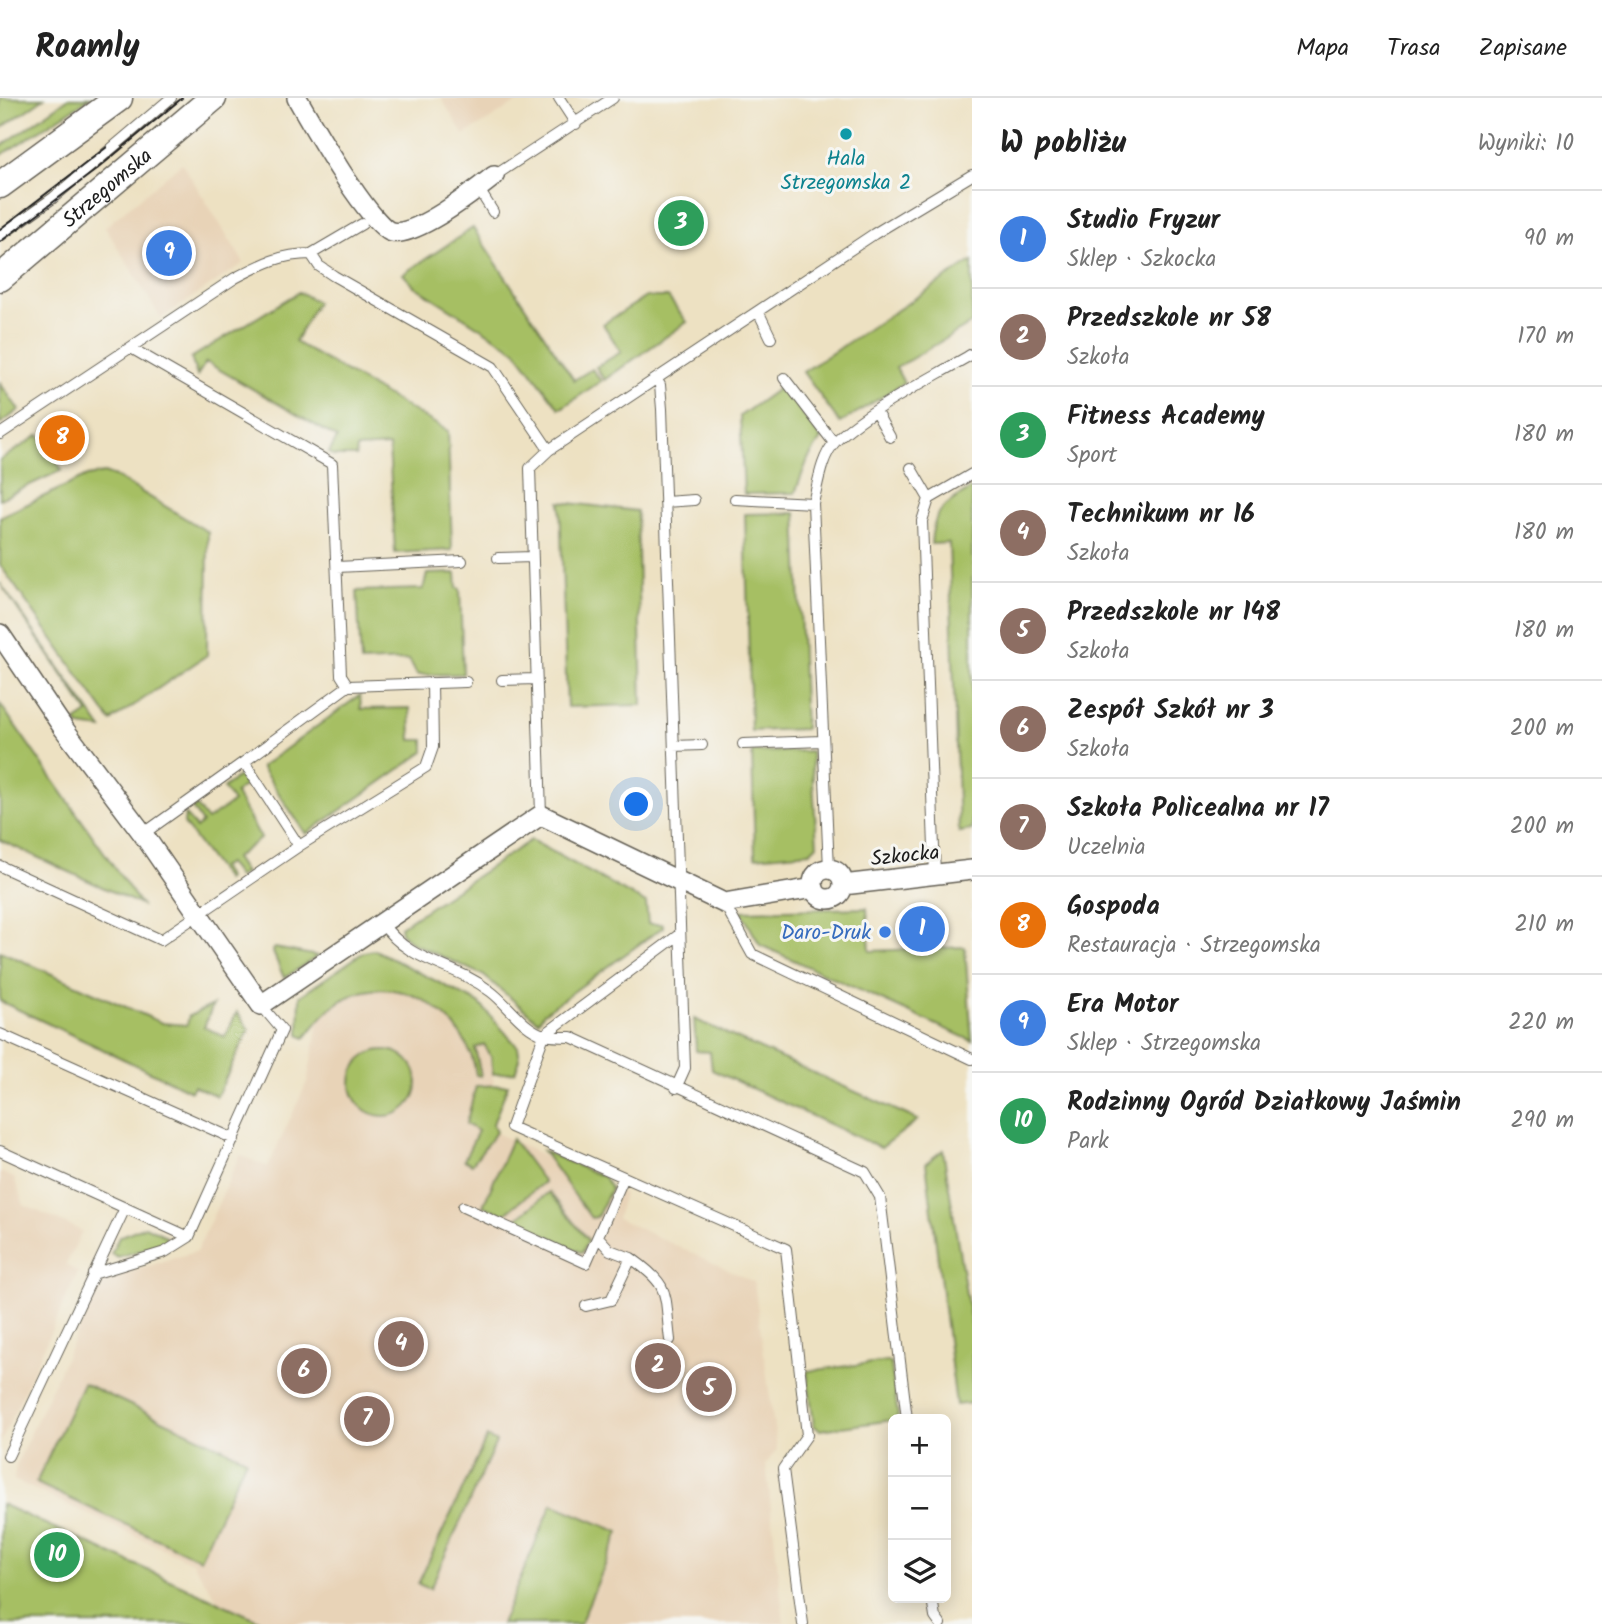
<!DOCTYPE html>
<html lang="pl">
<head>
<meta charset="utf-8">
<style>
	:root { --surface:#fff; --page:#f2f2f2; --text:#222; --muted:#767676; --line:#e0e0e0; --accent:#1a73e8 }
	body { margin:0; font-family:Kalam,sans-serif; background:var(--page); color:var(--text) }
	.controls { position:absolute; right:21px; bottom:21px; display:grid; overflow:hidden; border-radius:10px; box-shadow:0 4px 18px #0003 }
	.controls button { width:63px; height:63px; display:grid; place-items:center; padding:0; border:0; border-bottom:2px solid var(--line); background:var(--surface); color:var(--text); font:35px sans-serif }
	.you { position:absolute; left:637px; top:707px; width:24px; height:24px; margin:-18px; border:5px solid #fff; border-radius:50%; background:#1a73e8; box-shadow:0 0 0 10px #1a73e833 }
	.badge { display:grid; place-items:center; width:46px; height:46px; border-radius:50%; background:var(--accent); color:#fff; font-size:23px; font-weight:700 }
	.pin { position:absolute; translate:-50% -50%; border:4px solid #fff; box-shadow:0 2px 7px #0006 }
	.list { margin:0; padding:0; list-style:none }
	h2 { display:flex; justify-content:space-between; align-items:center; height:91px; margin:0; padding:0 28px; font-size:30px }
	h2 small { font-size:23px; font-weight:400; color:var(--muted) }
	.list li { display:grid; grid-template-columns:46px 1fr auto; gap:21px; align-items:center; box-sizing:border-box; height:98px; padding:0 28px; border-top:2px solid var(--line) }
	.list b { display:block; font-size:26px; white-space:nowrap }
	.list p { margin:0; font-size:23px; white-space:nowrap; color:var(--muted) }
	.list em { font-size:23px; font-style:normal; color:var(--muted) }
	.icon { flex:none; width:38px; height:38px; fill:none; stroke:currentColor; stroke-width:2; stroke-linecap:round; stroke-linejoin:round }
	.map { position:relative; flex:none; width:972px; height:1526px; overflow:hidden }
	header { display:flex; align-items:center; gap:42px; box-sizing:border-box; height:98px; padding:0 35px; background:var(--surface); border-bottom:2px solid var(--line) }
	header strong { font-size:33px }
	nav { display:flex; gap:38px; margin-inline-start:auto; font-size:24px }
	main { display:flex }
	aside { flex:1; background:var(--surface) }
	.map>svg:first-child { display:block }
</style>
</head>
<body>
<header>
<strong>Roamly</strong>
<nav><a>Mapa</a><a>Trasa</a><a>Zapisane</a></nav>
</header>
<main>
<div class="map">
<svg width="972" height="1526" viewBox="0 0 972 1526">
	<rect width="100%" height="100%" fill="#f6f6f2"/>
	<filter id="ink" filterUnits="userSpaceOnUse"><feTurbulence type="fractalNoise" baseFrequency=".0143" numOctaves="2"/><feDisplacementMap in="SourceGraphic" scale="14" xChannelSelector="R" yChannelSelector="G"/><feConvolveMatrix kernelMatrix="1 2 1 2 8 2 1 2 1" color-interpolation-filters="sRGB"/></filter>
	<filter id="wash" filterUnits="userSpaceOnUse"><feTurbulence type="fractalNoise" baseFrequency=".00686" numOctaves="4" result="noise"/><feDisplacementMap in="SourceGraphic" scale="28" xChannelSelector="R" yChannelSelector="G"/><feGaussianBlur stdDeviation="1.57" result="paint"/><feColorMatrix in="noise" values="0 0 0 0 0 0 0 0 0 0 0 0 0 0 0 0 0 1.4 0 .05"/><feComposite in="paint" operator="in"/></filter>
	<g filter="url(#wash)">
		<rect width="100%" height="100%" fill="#ede1c2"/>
		<path fill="#e8d3b7" d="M 441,0 L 524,0 L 464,37 Z
			M 182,65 L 244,165 L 161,220 L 105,129 Z
			M 325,891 L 429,891 L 487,949 L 494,984 L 484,1029 L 624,1096 L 617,1120 L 754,1184 L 777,1351 L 766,1366 L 784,1526 L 267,1526 L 219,1504 L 192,1464 L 14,1382 L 16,1367 L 98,1189 L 104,1182 L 197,1153 L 240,1057 L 268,1069 L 307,984 Z
			M 0,1074 L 14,1080 L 24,1107 L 82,1133 L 66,1167 L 78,1174 L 0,1346 Z"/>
		<path fill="#a6bf64" stroke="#616e40" stroke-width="2" d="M 0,0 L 44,0 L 0,31 Z
			M 69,0 L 90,0 L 0,58 L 0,49 Z
			M 473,130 L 574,282 L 592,271 L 601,283 L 563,309 L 559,310 L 515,252 L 414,188 L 403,176 Z
			M 972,163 L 972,225 L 896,270 L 904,285 L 840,325 L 803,274 Z
			M 299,194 L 317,204 L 295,244 L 448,333 L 452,452 L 395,455 L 389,348 L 357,350 L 356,358 L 334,358 L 329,355 L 337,340 L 206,264 L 197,278 L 191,260 Z
			M 646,199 L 668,199 L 687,224 L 604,282 L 596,269 L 621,254 L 603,226 Z
			M 0,285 L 19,312 L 0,326 Z
			M 782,288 L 821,341 L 808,361 L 795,395 L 744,396 L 740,318 Z
			M 39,337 L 62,372 L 0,401 L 0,362 Z
			M 104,375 L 118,380 L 208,434 L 207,557 L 111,623 L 0,467 L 0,419 L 87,378 Z
			M 972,390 L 972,732 L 959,734 L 949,445 L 931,446 C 933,411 944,408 972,390 Z
			M 560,404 L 637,413 L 642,607 L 567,609 Z
			M 796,415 L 805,631 L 751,633 L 745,416 Z
			M 456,475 L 457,490 L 460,491 L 463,576 L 417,577 L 409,562 L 361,564 L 357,493 L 423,491 L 427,476 Z
			M 0,485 L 102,631 L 79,628 L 75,624 L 88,615 Z
			M 360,597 L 361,611 L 410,610 L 411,642 L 424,642 L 424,654 L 306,736 L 261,669 Z
			M 0,606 L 141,807 L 0,742 Z
			M 811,653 L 817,747 L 810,754 L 755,759 L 752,654 Z
			M 239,678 L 248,685 L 235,695 L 261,740 L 235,760 L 245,775 L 238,779 L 228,765 L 221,769 L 228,780 L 226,782 L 184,726 L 185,716 L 196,730 L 202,725 L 192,710 L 196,708 L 207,722 L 233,704 L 223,690 Z
			M 531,742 L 646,805 L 648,826 L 663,826 L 663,829 L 544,915 L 538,923 L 483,877 L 412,845 L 401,835 L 400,829 Z
			M 867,810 L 870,853 L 965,849 L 972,943 L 760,847 L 741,813 Z
			M 275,850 L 318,858 L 284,880 L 272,852 Z
			M 375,852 L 479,905 L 518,949 L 520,961 L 515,974 L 493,976 L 491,959 L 484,946 L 475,950 L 481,978 L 476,977 C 469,920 404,872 348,899 C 329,908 317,924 305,940 L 299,937 L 300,898 L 364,854 Z
			M 0,853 L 162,925 L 187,927 L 189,918 L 213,907 L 204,929 L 225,939 L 237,914 L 249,931 L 217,998 L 194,988 L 191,993 L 0,903 Z
			M 694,921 L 918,1022 L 881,1050 L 712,972 L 710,954 L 696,953 Z
			M351 985a33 33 0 1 1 66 0a33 33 0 1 1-66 0Z
			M 508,987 L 493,1026 L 496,1034 L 472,1066 L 464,1062 L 478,1033 L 466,1026 L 476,988 Z
			M 512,1041 L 544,1084 L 504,1116 L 483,1108 Z
			M 943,1052 L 972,1233 L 972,1305 L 956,1307 L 926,1065 Z
			M 543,1053 L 604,1079 L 611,1091 L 597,1119 L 591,1120 Z
			M 549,1094 L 588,1142 L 582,1155 L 515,1122 Z
			M 145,1128 L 166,1138 L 166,1145 L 118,1159 L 111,1156 L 119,1139 Z
			M 888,1263 L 891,1266 L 898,1318 L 893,1322 L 820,1332 L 814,1328 L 807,1273 Z
			M 83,1285 L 246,1361 L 200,1461 L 36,1385 Z
			M 487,1339 L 496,1344 L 430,1491 L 418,1486 Z
			M 1,1406 L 267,1526 L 0,1526 Z
			M 552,1406 L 619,1434 L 580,1526 L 501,1526 Z"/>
	</g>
	<g filter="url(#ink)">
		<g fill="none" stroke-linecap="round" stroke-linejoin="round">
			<defs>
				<path id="lane" d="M 559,0 L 576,26
					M 494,78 L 613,0
					M 478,90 L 493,114
					M 0,138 L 53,100 L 171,0
					M 311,156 L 362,126
					M 758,213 L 771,240
					M 131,250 L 332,366 L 341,577 L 348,588 L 244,664
					M 784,280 L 834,345
					M 656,281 L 660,287 L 662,311 L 685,970 L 676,990
					M 876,314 L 890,339
					M 0,336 L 235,180 C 262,166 281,156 311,156 L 319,168 L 334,178 L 493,269 L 549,352
					M 911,370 L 929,401
					M 735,401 L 813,405
					M 665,404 L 694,402
					M 498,460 L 532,459
					M 337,469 L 462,463
					M 502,582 L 536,581
					M 348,588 L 466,584
					M 743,646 L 822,643
					M 674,648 L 702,647
					M 541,717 L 530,370 L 549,352 L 874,136 L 972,77
					M 299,748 L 426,669 L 433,649 L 432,585
					M 0,768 L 161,842 L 299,748 L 244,664 L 143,736
					M 829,771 L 813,405 C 818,386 821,359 835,344 C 865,313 934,279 972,256
					M 935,777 L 922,423 L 929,401 L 972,376
					M 724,805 L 752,856 L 972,961
					M 382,825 C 410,866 452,864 490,893 C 508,906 522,930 544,937 C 552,939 563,939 571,939 L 865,1074 L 880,1099 L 907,1321
					M 680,836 L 544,937 L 511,1029 L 786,1151 L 807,1337 L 783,1371 L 803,1526
					M 0,936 L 234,1041
					M 0,1053 L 189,1139 L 282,932 L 261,907
					M 463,1109 L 586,1165 L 624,1079
					M 631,1160 C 672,1189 664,1194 670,1242
					M 93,1176 L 165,1154 L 189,1139
					M 586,1208 L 611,1202 L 631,1160 L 610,1152 L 598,1139
					M 8,1358 L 125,1110
					M 932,1500 L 935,1519 L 940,1526"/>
				<path id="street" d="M 297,0 C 310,23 371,130 392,134 C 416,139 475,93 494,78
					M 0,536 L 64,631 L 143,736 L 261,907 L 541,717 L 724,805 L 814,790
					M813 786a15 15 0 1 1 30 0a15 15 0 1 1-30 0Z
					M 843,787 L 972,772"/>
				<g id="secondary">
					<path d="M 0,87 L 119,0"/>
					<path id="s1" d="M 0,180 L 213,0"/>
				</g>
			</defs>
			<use href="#lane" stroke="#656156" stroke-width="12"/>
			<use href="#street" stroke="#656156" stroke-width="22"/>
			<use href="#secondary" stroke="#656156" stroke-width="29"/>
			<use href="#lane" stroke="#fff" stroke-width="10"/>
			<use href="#street" stroke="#fff" stroke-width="19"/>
			<use href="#secondary" stroke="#fff" stroke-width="26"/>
			<path stroke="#1c1c1c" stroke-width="2" d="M 0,131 L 107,49
				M 0,144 L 96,72 L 182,0"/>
		</g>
	</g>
	<circle fill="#0f9aa8" stroke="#f6f6f2" stroke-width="2.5" cx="846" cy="36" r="7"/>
	<circle fill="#3f7fe0" stroke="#f6f6f2" stroke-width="2.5" cx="885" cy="834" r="7"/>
	<g text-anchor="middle" stroke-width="6" stroke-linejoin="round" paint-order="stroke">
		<g font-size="21" fill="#0d838f" stroke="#f6f6f2">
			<text x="846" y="67">Hala<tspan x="846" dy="24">Strzegomska 2</tspan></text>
		</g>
		<g font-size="21" fill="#1c1c1c" stroke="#f6f6f2">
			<text dy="7" stroke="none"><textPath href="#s1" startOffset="140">Strzegomska</textPath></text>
			<text transform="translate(905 757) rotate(-6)" y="7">Szkocka</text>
		</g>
		<g font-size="21" fill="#366cbe" stroke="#f6f6f2" text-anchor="end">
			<text x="871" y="841">Daro-Druk</text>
		</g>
	</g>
</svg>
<div class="controls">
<button>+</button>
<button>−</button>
<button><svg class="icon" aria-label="layers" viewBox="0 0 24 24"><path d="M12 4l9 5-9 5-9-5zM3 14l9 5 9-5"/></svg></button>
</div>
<div class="you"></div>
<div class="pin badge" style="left:922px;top:831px;background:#3f7fe0">1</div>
<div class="pin badge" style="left:658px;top:1268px;background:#8d6e63">2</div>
<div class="pin badge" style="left:681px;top:125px;background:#2e9e5b">3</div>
<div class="pin badge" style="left:401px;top:1246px;background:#8d6e63">4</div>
<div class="pin badge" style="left:709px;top:1291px;background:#8d6e63">5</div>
<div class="pin badge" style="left:304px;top:1273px;background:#8d6e63">6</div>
<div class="pin badge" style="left:367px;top:1321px;background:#8d6e63">7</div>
<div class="pin badge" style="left:62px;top:340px;background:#e8710a">8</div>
<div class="pin badge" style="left:169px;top:155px;background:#3f7fe0">9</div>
<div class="pin badge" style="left:57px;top:1457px;background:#2e9e5b">10</div>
</div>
<aside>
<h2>W pobliżu<small>Wyniki: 10</small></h2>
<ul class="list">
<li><span class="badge" style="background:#3f7fe0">1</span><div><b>Studio Fryzur</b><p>Sklep · Szkocka</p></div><em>90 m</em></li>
<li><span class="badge" style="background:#8d6e63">2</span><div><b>Przedszkole nr 58</b><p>Szkoła</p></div><em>170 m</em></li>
<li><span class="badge" style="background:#2e9e5b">3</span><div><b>Fitness Academy</b><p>Sport</p></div><em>180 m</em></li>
<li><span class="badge" style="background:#8d6e63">4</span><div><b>Technikum nr 16</b><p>Szkoła</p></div><em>180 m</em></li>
<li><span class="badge" style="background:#8d6e63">5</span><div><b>Przedszkole nr 148</b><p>Szkoła</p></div><em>180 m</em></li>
<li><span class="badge" style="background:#8d6e63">6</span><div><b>Zespół Szkół nr 3</b><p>Szkoła</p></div><em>200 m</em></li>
<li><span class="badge" style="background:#8d6e63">7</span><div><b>Szkoła Policealna nr 17</b><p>Uczelnia</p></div><em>200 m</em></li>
<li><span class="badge" style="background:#e8710a">8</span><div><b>Gospoda</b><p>Restauracja · Strzegomska</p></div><em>210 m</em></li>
<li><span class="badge" style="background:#3f7fe0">9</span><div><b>Era Motor</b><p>Sklep · Strzegomska</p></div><em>220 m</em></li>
<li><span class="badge" style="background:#2e9e5b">10</span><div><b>Rodzinny Ogród Działkowy Jaśmin</b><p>Park</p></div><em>290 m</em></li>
</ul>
</aside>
</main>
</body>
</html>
